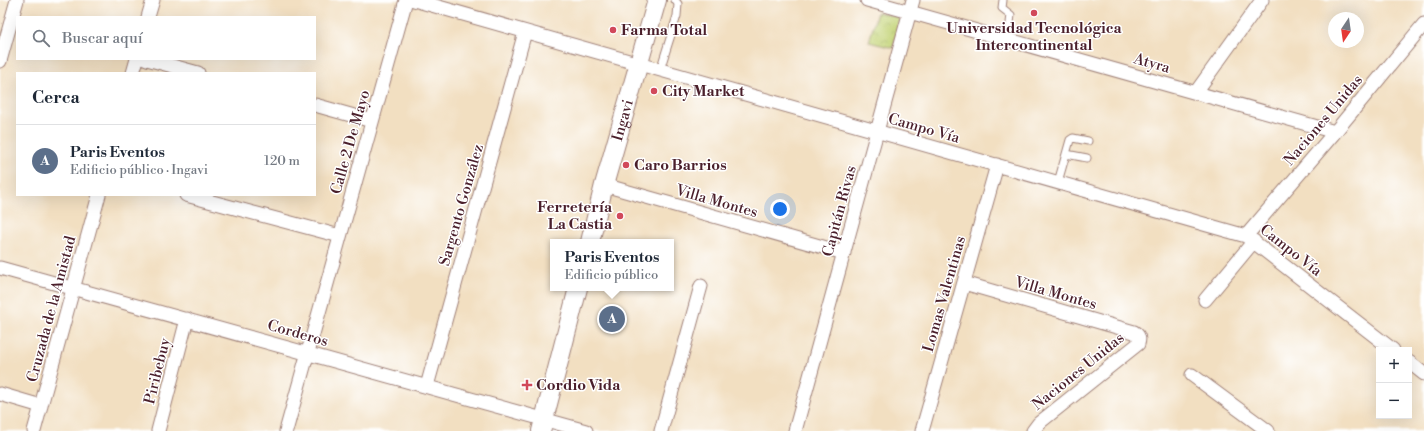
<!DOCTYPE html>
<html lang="es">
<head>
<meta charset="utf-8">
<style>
	:root { --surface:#fff; --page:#f6f6f7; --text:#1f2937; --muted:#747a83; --line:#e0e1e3; --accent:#b45309 }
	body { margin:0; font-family:"Libre Bodoni",serif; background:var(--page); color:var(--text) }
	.controls { position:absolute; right:12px; bottom:12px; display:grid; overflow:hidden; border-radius:0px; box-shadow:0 4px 16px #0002 }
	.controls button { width:36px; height:36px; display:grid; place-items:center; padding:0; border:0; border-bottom:1px solid var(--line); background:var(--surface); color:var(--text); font:20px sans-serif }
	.compass { position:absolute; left:1328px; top:12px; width:36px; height:36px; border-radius:50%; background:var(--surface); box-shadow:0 4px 16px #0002; rotate:193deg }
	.you { position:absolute; left:780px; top:209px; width:14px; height:14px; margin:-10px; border:3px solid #fff; border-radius:50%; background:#1a73e8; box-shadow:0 0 0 6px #1a73e833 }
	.badge { display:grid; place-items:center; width:26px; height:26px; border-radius:50%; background:var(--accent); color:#fff; font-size:13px; font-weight:700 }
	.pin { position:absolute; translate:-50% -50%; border:2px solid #fff; box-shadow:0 1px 4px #0006 }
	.popup { position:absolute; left:550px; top:239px; width:124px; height:52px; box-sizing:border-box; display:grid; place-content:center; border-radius:0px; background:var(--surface); filter:drop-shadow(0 1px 3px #0005); font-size:13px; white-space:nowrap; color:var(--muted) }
	.popup b { font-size:15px; color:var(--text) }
	.popup::after { content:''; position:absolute; left:50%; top:100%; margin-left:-8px; border:8px solid transparent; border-top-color:var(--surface) }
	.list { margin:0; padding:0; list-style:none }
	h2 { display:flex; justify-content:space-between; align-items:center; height:52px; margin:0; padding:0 16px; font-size:17px }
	h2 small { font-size:13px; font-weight:400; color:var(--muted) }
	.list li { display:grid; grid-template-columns:26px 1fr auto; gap:12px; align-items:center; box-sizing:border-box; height:72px; padding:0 16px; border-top:1px solid var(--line) }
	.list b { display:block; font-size:15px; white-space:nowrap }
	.list p { margin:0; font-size:13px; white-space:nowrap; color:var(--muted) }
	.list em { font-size:13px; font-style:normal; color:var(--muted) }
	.icon { flex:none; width:22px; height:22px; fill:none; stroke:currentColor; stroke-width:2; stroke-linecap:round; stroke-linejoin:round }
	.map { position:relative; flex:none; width:1424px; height:431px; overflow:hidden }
	.search { position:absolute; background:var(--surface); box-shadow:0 4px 16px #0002; left:16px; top:16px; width:300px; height:44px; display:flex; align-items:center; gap:10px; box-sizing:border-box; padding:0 14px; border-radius:0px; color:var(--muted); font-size:15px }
	.panel { position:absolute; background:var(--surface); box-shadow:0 4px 16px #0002; left:16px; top:72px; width:300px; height:124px; border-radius:0px }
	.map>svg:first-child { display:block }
</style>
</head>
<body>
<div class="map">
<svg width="1424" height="431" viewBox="0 0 1424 431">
	<defs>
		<pattern id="park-crowns" width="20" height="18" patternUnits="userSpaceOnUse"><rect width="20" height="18" fill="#c3d375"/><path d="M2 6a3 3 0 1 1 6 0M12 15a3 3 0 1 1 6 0" fill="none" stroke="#a9b565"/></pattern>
	</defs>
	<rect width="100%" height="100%" fill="#fff"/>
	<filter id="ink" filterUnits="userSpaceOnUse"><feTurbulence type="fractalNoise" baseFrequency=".025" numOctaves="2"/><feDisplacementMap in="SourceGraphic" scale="8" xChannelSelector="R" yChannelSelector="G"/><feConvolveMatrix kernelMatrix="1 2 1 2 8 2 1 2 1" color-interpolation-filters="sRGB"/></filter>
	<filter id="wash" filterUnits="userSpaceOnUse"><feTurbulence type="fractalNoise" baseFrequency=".012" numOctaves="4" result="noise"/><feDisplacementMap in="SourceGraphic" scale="16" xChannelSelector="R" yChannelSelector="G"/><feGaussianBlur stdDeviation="0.9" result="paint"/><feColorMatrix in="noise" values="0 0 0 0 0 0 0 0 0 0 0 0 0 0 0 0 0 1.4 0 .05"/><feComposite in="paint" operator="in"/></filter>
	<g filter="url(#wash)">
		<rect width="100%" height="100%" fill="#f2dfc1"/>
		<path fill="url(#park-crowns)" stroke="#867950" d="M 877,12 L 900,18 L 893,48 L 869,42 Z"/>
	</g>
	<g filter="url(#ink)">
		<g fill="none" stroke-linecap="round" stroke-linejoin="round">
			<defs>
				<path id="lane" d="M 1003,0 L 1002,8 L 1011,15 L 1008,39
					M 660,70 L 677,16 L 678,4 L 675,0
					M 1066,154 L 1087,158
					M 1058,182 L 1070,140 L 1073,138 L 1088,141"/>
				<path id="street" d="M 414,0 L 1246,236 L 1393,350
					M 867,0 L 1335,132
					M 148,17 L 153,0
					M 147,59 L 198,73
					M 0,61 L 17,0
					M 133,73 L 137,59
					M 1196,92 L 1262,0
					M 315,105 L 372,121
					M 604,185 L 844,253
					M 186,195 L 340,236
					M 1246,236 L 1335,132 L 1424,24
					M 0,268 L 586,431
					M 964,283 L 1134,332 C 1139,335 1140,338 1138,344 L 1039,423 L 1033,431
					M 1205,300 L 1254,241
					M 1409,362 L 1424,374
					M 1192,375 L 1268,431
					M 427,386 L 525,32
					M 0,394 L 41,406
					M 34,431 L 99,195
					M 158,431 L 187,319
					M 286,431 L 406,0
					M 661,431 L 701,286
					M 795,431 L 913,0
					M 922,431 L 997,165"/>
				<g id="secondary">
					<path id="s1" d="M 590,242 L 604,185 L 657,0"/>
					<path d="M 541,431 L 578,288"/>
				</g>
			</defs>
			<use href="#lane" stroke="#9e7f76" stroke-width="9"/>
			<use href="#street" stroke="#9e7f76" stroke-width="15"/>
			<use href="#secondary" stroke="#9e7f76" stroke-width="20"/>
			<use href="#lane" stroke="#fff" stroke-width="7"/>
			<use href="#street" stroke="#fff" stroke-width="13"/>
			<use href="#secondary" stroke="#fff" stroke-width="18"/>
		</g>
	</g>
	<g fill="#d1495b" stroke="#fff" stroke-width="1.5">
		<circle cx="1034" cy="13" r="4"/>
		<circle cx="613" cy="30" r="4"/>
		<circle cx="654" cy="91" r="4"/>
		<circle cx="626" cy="165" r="4"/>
		<circle cx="620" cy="216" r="4"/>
		<path d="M525 379h4v4h4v4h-4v4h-4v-4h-4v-4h4z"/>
	</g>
	<g text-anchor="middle" stroke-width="3" stroke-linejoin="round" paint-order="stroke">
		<g font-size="15" font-weight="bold" fill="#4a1f2b" stroke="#fff" text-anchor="start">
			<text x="1034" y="33" text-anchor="middle">Universidad Tecnológica<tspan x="1034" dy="17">Intercontinental</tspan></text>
			<text x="621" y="35">Farma Total</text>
			<text x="662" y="96">City Market</text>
			<text x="634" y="170">Caro Barrios</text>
			<text x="612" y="212" text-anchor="end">Ferretería<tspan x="612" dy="17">La Castia</tspan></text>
			<text x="536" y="390">Cordio Vida</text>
		</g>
		<g font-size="15" fill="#4a1f2b" stroke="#fff">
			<text transform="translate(1152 63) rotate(16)" y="5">Atyra</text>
			<text transform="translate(1323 120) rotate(-50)" y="5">Naciones Unidas</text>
			<text dy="5" stroke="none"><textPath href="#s1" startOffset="126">Ingavi</textPath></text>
			<text transform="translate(924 128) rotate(16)" y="5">Campo Vía</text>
			<text transform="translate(350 142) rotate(-74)" y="5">Calle 2 De Mayo</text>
			<text transform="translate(717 201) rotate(16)" y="5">Villa Montes</text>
			<text transform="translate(461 205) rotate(-74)" y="5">Sargento González</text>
			<text transform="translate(839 211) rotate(-75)" y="5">Capitán Rivas</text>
			<text transform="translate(1291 250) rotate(38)" y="5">Campo Vía</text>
			<text transform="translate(1056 293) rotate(16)" y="5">Villa Montes</text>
			<text transform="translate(944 294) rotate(-74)" y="5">Lomas Valentinas</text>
			<text transform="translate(51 309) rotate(-75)" y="5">Cruzada de la Amistad</text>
			<text transform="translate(298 333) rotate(16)" y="5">Corderos</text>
			<text transform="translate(157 371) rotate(-76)" y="5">Piribebuy</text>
			<text transform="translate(1078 371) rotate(-39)" y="5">Naciones Unidas</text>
		</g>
	</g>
</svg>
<div class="controls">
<button>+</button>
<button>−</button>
</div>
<svg class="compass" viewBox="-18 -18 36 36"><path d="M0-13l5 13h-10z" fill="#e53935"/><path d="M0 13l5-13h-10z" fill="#747a83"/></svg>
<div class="you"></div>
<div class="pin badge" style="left:612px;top:319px;background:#5c6f8a">A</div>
<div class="popup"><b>Paris Eventos</b>Edificio público</div>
<div class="search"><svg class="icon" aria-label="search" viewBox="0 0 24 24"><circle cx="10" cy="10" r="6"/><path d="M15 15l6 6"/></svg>Buscar aquí</div>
<section class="panel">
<h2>Cerca<small></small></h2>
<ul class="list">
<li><span class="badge" style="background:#5c6f8a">A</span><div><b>Paris Eventos</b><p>Edificio público · Ingavi</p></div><em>120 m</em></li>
</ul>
</section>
</div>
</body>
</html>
